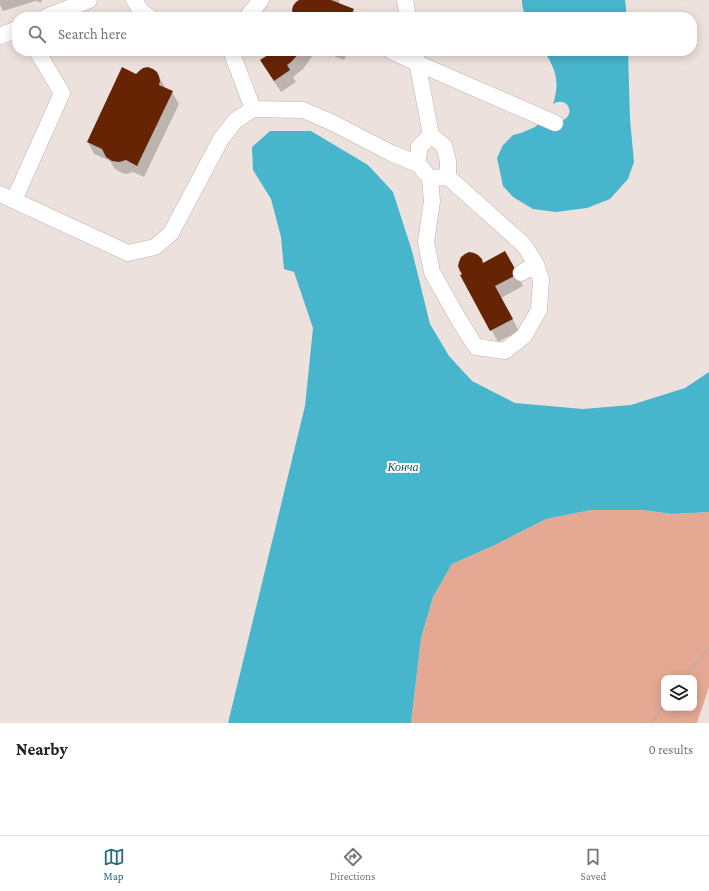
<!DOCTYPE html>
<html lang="en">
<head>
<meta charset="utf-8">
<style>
	:root { --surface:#fff; --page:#f2f2f2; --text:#222; --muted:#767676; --line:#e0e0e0; --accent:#246b79 }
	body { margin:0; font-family:"Crimson Pro",serif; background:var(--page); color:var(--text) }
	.controls { position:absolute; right:12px; bottom:12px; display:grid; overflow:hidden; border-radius:8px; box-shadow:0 2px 10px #0003 }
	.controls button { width:36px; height:36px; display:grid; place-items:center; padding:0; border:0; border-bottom:1px solid var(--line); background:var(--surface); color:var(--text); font:20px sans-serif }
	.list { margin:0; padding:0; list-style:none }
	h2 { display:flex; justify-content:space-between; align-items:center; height:52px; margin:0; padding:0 16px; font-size:17px }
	h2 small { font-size:13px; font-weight:400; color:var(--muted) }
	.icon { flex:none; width:22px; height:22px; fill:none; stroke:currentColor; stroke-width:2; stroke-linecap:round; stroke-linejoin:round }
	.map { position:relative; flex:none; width:709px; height:723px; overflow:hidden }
	.search { position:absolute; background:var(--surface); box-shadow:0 2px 10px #0003; left:12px; right:12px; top:12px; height:44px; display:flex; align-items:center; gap:10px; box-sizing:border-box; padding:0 14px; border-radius:16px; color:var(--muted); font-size:15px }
	.sheet { height:112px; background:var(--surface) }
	nav { display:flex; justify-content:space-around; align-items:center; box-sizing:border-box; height:56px; border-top:1px solid var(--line); background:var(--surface); font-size:11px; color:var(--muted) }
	nav a { display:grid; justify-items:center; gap:2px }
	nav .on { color:var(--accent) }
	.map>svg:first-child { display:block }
</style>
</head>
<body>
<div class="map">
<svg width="709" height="723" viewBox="0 0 709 723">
	<rect width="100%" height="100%" fill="#ede1dd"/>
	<path fill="#e5a993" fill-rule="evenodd" d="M 591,510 L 643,510 L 672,514 L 709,512 L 709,687 L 697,723 L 411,723 L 421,638 L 433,597 L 452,564 L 495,545 L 546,519 ZM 664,678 L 694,678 L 694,708 L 664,708 Z"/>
	<path fill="#47b6cc" d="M 522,0 L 625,0 L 627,17 L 525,17 L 522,4 Z
		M 544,51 L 628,51 L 630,119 L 634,162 L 628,179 L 610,199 L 587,208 L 556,212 L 533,209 L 513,197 L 503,186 L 497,158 L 503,145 L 513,135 L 521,133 L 535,127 L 547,117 L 551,112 L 551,115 L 560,121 C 577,117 569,95 553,104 C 560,83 556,69 544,51 Z
		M 270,131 L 311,131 L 368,165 L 393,192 L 412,251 L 430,324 L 449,356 L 472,381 L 515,403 L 583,409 L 631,405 L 685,388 L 709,372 L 709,512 L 672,514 L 643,510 L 591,510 L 546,519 L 495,545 L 452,564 L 433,597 L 421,638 L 411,723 L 228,723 L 305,406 L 313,328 L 294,272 L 284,269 L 281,237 L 271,199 L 253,170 L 252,147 Z"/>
	<path fill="#0003" d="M 0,0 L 42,0 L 41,3 L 36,1 L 3,11 L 0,5 Z
		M 301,0 L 339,0 L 339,4 L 353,10 L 357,17 L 296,17 Z
		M 276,51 L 316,51 L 303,69 L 293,77 L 296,82 L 281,92 L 261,61 Z
		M 321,51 L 359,51 L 357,55 L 348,51 L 344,60 Z
		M 156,72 L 166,89 L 172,92 L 179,104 L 144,177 L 133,172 L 126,174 L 120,172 L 114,168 L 110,161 L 94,154 L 88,142 L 136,75 Z
		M 483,264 L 512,264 L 523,286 L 501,298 L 519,331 L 498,342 L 480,309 Z"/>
	<path fill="#662405" d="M 299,0 L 331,0 L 354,9 L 350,17 L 294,17 L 292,10 L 293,6 L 296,2 Z
		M 274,51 L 301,51 L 291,62 L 287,65 L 290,70 L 274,81 L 260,60 Z
		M 122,67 L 136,74 L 139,71 L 143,68 L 148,67 L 153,69 L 157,72 L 159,76 L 160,81 L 159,85 L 173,91 L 137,166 L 126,160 L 119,162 L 112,161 L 106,157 L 102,149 L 87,142 Z
		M 505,251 L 518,274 L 495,286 L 513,319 L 490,331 L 460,275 L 462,274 L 460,271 L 458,266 L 459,262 L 461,257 L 465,254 L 469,252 L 474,253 L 478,255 L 482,259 L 483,263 Z"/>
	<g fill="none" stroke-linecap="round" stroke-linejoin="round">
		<defs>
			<path id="minor" d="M 134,0 L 141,11 L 149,17
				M 405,0 L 408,17
				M 46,17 L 89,0
				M 247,17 L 261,0
				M 0,36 L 17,29
				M 231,51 L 253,109
				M 391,51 L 417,63 L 555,123
				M 415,51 L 431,135 L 444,146 L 448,161 L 448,177 L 430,178 L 418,164 L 419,147 L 431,135
				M 448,177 L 524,245 L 536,264 L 521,273
				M 430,178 L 432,201 L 426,242 L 432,272 L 459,320 L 476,347 L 505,351 L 524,336 L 539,310 L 541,280 L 536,264
				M 0,194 L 128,253 L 155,247 L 171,233 L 221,139 L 235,121 L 253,109 L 303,110 L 331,122 L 391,153 L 418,164
				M 14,200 L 62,93 L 37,51"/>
		</defs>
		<use href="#minor" stroke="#beb2ae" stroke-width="17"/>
		<path stroke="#b7adaa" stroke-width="2.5" stroke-dasharray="2 2" stroke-linecap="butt" d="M 685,678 L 709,646
			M 651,723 L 664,706"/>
		<use href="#minor" stroke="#fff" stroke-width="16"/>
	</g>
	<g text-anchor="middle" stroke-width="4" stroke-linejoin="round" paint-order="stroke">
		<g font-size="12" font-style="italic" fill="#13535e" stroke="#fff">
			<text x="403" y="471">Конча</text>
		</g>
	</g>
</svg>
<div class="controls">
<button><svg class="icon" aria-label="layers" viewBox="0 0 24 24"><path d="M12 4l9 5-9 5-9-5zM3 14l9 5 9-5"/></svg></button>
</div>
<div class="search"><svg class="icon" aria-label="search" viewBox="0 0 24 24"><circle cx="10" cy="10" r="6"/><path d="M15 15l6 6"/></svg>Search here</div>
</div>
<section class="sheet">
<h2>Nearby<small>0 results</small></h2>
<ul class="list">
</ul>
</section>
<nav>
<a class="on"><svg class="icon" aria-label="map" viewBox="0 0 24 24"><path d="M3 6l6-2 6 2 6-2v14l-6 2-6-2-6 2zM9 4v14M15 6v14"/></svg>Map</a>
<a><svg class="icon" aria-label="directions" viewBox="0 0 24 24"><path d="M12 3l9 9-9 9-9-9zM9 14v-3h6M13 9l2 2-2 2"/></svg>Directions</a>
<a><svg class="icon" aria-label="saved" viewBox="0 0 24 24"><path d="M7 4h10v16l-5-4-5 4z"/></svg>Saved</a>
</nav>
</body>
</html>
